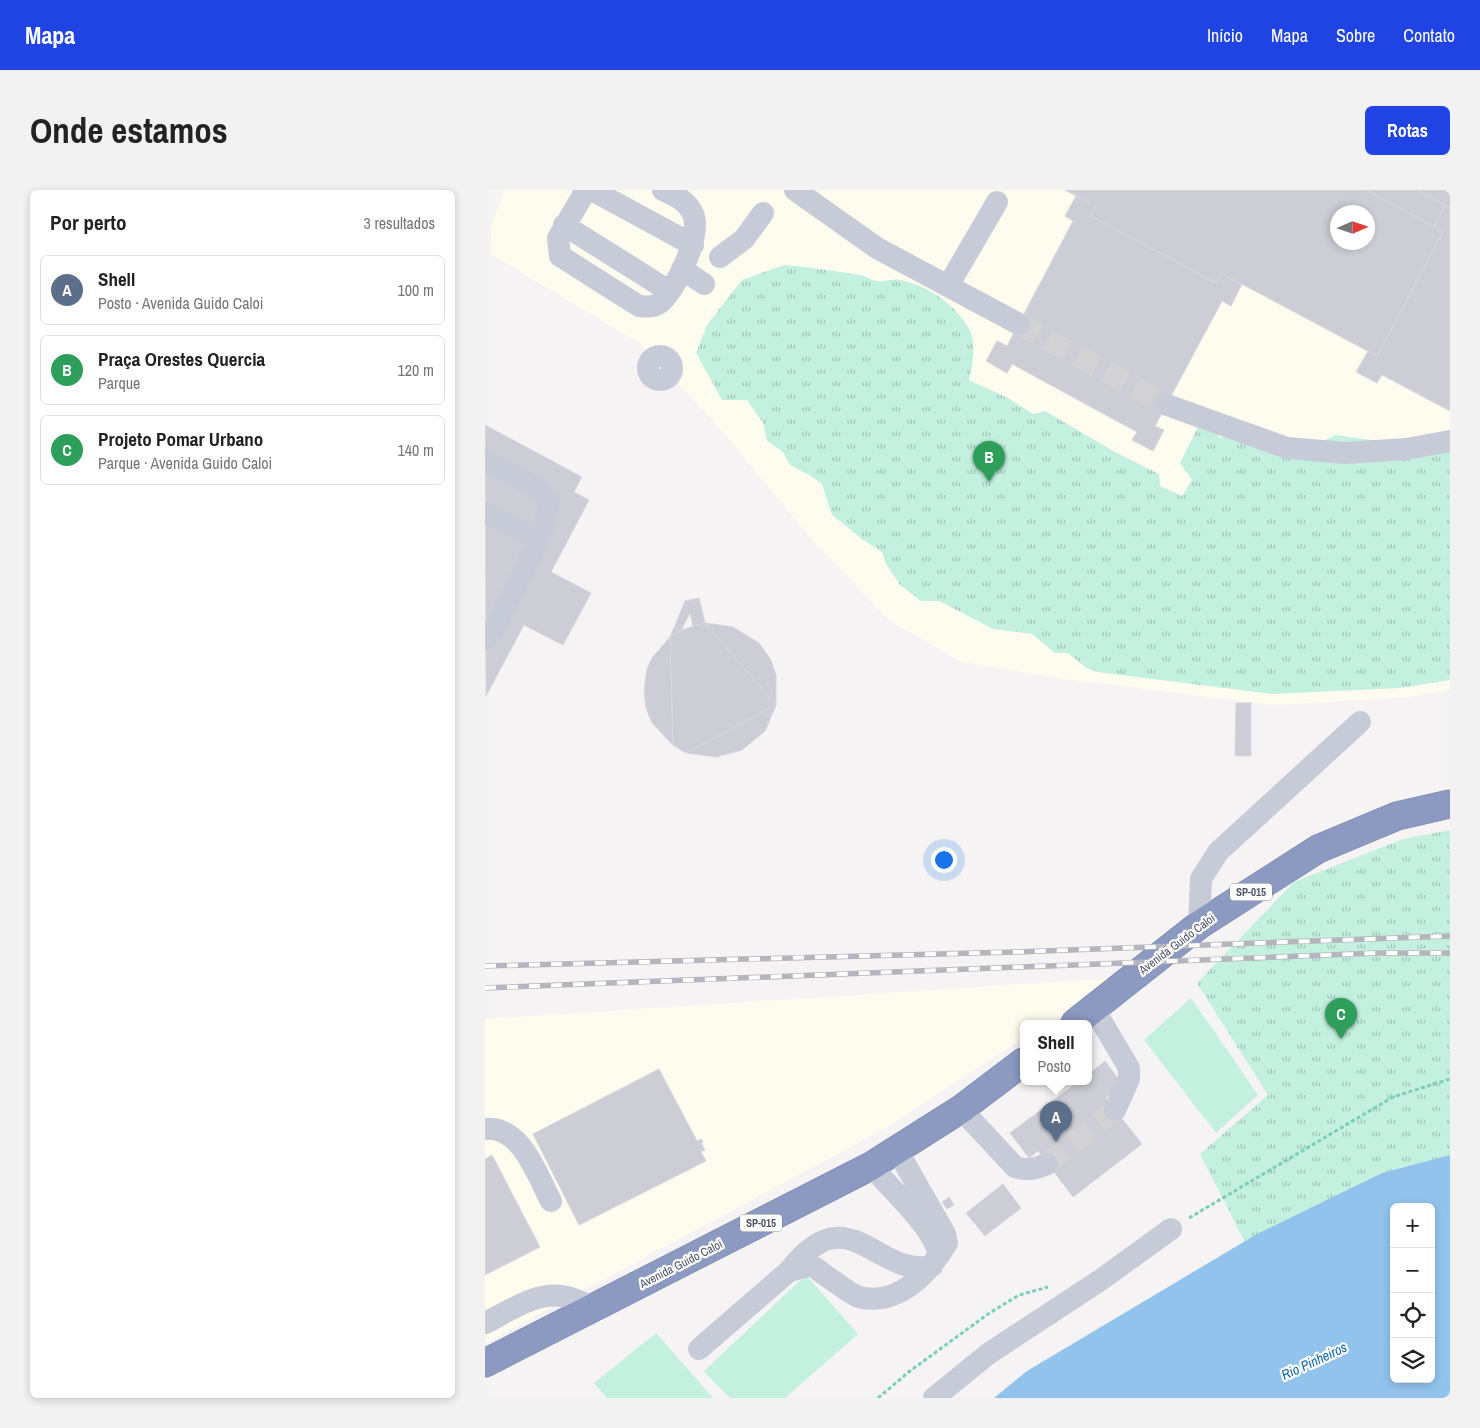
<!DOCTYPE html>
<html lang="pt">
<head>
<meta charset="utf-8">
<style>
	:root { --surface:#fff; --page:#f2f2f2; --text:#222; --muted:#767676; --line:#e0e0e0; --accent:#1f44e3 }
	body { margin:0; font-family:"Archivo Narrow",sans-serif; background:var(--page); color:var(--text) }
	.controls { position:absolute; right:15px; bottom:15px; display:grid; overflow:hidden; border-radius:8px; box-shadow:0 2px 8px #0003 }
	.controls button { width:45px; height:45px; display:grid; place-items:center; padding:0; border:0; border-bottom:1px solid var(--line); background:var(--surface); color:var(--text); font:25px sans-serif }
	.compass { position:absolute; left:845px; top:15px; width:45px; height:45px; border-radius:50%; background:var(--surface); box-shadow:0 2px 8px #0003; rotate:87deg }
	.you { position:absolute; left:458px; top:669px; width:18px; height:18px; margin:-12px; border:4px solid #fff; border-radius:50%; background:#1a73e8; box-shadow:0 0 0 8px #1a73e833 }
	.badge { display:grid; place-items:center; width:32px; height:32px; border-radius:50%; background:var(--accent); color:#fff; font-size:16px; font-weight:700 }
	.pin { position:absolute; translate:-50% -41px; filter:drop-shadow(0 1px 2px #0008) }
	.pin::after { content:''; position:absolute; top:26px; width:18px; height:15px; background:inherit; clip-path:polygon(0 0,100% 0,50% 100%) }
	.popup { position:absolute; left:535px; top:830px; width:72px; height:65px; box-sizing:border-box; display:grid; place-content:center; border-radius:8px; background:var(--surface); filter:drop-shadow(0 1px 4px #0005); font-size:16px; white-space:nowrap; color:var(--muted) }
	.popup b { font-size:19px; color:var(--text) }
	.popup::after { content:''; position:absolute; left:50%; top:100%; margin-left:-10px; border:10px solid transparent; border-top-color:var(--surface) }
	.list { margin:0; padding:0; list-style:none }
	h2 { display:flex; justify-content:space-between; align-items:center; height:65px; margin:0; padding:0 20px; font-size:21px }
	h2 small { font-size:16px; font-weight:400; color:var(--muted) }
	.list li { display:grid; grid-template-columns:32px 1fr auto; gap:15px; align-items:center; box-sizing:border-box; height:70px; margin:0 10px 10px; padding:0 10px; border:1px solid var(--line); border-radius:8px }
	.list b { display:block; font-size:19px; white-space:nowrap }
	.list p { margin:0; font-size:16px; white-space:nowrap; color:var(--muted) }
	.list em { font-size:16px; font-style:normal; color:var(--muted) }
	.icon { flex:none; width:28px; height:28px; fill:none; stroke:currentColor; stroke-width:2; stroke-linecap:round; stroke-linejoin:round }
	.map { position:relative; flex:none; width:965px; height:1208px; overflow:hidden; border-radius:8px }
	header { display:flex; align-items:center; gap:30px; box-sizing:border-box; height:70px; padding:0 25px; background:var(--accent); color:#fff }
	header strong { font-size:24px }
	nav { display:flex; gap:28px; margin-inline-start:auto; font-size:18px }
	.intro { display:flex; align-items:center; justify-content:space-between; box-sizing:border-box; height:120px; padding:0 30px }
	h1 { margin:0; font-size:35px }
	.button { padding:12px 22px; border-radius:8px; background:var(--accent); color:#fff; font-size:18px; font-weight:700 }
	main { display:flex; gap:30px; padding:0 30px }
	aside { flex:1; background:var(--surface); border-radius:8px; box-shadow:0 2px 8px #0003 }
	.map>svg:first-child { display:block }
</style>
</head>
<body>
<header>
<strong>Mapa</strong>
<nav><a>Início</a><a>Mapa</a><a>Sobre</a><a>Contato</a></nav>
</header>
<div class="intro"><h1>Onde estamos</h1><a class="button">Rotas</a></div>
<main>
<aside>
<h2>Por perto<small>3 resultados</small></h2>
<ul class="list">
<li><span class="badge" style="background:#5c6f8a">A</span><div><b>Shell</b><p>Posto · Avenida Guido Caloi</p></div><em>100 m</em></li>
<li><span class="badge" style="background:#2e9e5b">B</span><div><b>Praça Orestes Quercia</b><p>Parque</p></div><em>120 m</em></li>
<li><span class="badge" style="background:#2e9e5b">C</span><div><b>Projeto Pomar Urbano</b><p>Parque · Avenida Guido Caloi</p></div><em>140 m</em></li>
</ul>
</aside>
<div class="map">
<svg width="965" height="1208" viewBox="0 0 965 1208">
	<defs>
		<pattern id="grass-tufts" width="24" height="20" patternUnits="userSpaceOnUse" patternTransform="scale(1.25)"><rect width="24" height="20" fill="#c4f0e0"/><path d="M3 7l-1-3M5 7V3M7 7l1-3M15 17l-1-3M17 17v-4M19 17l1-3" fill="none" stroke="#a1c5b9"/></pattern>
	</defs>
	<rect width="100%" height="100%" fill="#f5f3f3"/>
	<path fill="#fdfcef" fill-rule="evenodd" d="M 20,0 L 965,0 L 965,500 L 918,508 L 788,515 L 578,489 L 477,472 L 405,431 L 327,350 L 226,228 L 155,154 L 5,64 L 7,33 ZM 852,22 L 882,22 L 882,52 L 852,52 Z
		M 643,787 L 564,833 L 538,833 L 538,848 L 401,938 L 0,1153 L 0,829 Z"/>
	<path fill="url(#grass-tufts)" d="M 299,75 C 325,77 349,81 375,85 C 381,86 387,91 393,91 C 400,92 408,88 416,90 C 442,96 469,113 483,137 C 492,151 488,174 484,190 L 523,208 L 548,224 L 560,221 L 630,262 L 674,284 L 675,296 L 697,306 L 707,290 L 695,273 L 716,231 L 736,248 L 756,236 L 803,267 L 851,245 L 921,255 L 965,257 L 965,490 L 915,498 L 788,504 L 612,482 L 600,477 L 583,463 L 570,463 L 547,444 L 508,439 L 454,411 L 436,411 L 415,395 L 401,374 L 397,362 L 377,349 L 347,325 L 337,294 L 326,286 L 305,275 L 298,262 L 282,251 L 278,233 L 262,210 L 237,210 L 211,163 L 222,135 L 257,90 Z
		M 965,640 L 965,965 L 897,983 L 760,1052 L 715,964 L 783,905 L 712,793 L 809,692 L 918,649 Z"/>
	<path fill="#c4f0e0" d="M 706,808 L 773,905 L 731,943 L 659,850 Z
		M 321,1085 L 373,1144 L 300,1208 L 245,1208 L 219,1181 Z
		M 171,1143 L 228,1208 L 122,1208 L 109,1193 Z"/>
	<path fill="#92c3ec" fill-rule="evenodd" d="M 965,965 L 965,1208 L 509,1208 L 542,1181 L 772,1044 L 897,983 ZM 909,1017 L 946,1017 L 946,1189 L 909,1189 Z"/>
	<path fill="#cdced5" stroke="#d7d7de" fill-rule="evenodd" d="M 580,0 L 881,0 L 958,42 L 892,166 L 736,83 L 731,93 L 606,26 L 611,16 ZM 852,22 L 882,22 L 882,52 L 852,52 Z
		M 881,0 L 932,0 L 960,15 L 949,37 Z
		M 932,0 L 965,0 L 965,18 L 960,15 Z
		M 591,6 L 611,16 L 606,26 L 731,93 L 736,83 L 757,94 L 746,116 L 737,111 L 670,236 L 679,240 L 668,261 L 647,250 L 652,242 L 527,174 L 522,183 L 501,171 L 512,151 L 522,156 L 588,31 L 580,26 Z
		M 960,15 L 965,18 L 965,221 L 897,185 L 892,193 L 871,182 L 883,161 L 892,166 L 958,42 L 949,37 Z
		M 0,235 L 97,287 L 89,302 L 104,310 L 66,382 L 106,403 L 78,455 L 39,435 L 1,506 Z
		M 214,408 L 220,433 L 208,436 L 205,423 L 196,440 L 185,447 L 200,411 Z
		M 220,433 L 291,515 L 201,563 L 188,555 L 185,447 L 196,440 Z
		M 220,433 L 248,437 L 274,453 L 286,470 L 291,485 L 291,515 Z
		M 185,447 L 188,555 L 167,533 L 161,518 L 159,500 L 162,479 L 167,468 Z
		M 751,513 L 766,513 L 766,566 L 750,566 Z
		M 291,515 L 280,541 L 257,560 L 231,567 L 201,563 Z
		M 620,871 L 638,895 L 621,908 L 657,954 L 588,1007 L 553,961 L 544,968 L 525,943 L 594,891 L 604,891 L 604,884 Z
		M 174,879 L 212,951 L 216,949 L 218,952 L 216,953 L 220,960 L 216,962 L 221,971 L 94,1035 L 48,944 Z
		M 7,965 L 55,1057 L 0,1085 L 0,969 Z
		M 518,994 L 536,1018 L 500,1046 L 481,1023 Z
		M 464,1007 L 469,1015 L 462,1019 L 457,1012 Z"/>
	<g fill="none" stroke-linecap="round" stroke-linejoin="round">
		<path stroke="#d3d3d6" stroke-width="22" stroke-dasharray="22 11" stroke-linecap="butt" d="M 534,134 L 682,215
			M 562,974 L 630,920"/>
		<defs>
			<path id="highway" d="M 590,833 L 714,735 L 833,659 L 912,626 L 965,614
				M 0,1173 L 386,976 L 476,919 L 538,872"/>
		</defs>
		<use href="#highway" stroke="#7783ac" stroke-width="29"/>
		<path stroke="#7cceba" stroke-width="3" stroke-dasharray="4 2.5" stroke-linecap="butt" d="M 704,1028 L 908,907 L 965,889
			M 393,1208 L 425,1181 L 503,1124 L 534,1105 L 563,1097"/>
		<path stroke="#c7cbd7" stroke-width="22" d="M 101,0 L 73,48 L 75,66 L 154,116 C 161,117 170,117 176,112 C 192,98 217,44 208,24 C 202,10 190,6 178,0
			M 107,0 L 208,55
			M 310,0 L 392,58 L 534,134
			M 79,35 L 184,101
			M 235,67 L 259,49 L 278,23
			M 197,79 L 219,94
			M 463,96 L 512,12
			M163 178a12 12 0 1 1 24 0a12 12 0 1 1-24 0Z
			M 682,215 L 802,258 L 861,263 L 921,259 L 965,251
			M 0,270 L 54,299 L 64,313 C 59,349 24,407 8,442 L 0,448
			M 0,323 L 52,349
			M 714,735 L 716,689 L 733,662 L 875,532
			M 609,819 L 644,878 L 644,889 L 630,920
			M 476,919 L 530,977 C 543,981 550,979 562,974
			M 0,939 C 36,935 52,985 66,1011
			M 386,976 C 403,996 449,1038 453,1063
			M 304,1081 C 364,1003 390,1088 447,1076
			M 0,1133 C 23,1122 50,1102 77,1106 C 88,1107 100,1114 110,1118
			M 214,1159 L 304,1081 L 323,1076 L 329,1077 C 339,1084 365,1104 374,1107 C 413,1117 444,1083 462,1053 L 460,1044 L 412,960
			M 449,1208 L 503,1164 L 617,1089 L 686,1039"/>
		<use href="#highway" stroke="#8c99c0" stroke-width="28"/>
		<defs>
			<path id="rail" d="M 0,776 L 529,762 L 965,746
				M 0,798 L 893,763 L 965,763"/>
		</defs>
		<use href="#rail" stroke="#b5b6bd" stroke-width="5.5"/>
		<use href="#rail" stroke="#fff" stroke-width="4" stroke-dasharray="11" stroke-linecap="butt"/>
	</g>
	<g text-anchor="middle" stroke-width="4.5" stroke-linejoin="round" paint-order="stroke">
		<g fill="#fff" stroke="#808590" stroke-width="1">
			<rect x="745" y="693.5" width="42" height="17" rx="4"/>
			<rect x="255" y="1024.5" width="42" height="17" rx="4"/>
		</g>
		<g font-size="11" font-weight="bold" fill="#4a5160">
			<text x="766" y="706">SP-015</text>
			<text x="276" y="1037">SP-015</text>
		</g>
		<g font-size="12" fill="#4a5160" stroke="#fff">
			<text transform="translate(692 754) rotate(-37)" y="4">Avenida Guido Caloi</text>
			<text transform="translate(196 1074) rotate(-27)" y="4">Avenida Guido Caloi</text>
		</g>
		<g font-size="14" font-style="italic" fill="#0f66af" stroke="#fff">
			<text transform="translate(829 1171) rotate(-25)" y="5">Rio Pinheiros</text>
		</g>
	</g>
</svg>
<div class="controls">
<button>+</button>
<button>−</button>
<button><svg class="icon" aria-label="locate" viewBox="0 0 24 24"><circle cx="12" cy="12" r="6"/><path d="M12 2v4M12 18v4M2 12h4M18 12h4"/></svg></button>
<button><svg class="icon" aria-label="layers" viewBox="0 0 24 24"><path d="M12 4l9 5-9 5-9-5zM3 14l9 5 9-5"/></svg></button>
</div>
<svg class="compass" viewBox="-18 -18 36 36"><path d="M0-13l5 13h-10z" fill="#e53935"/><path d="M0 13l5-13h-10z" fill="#767676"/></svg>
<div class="you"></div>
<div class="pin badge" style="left:571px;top:952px;background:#5c6f8a">A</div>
<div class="popup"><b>Shell</b>Posto</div>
<div class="pin badge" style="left:504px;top:292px;background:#2e9e5b">B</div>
<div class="pin badge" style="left:856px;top:849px;background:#2e9e5b">C</div>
</div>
</main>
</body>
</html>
